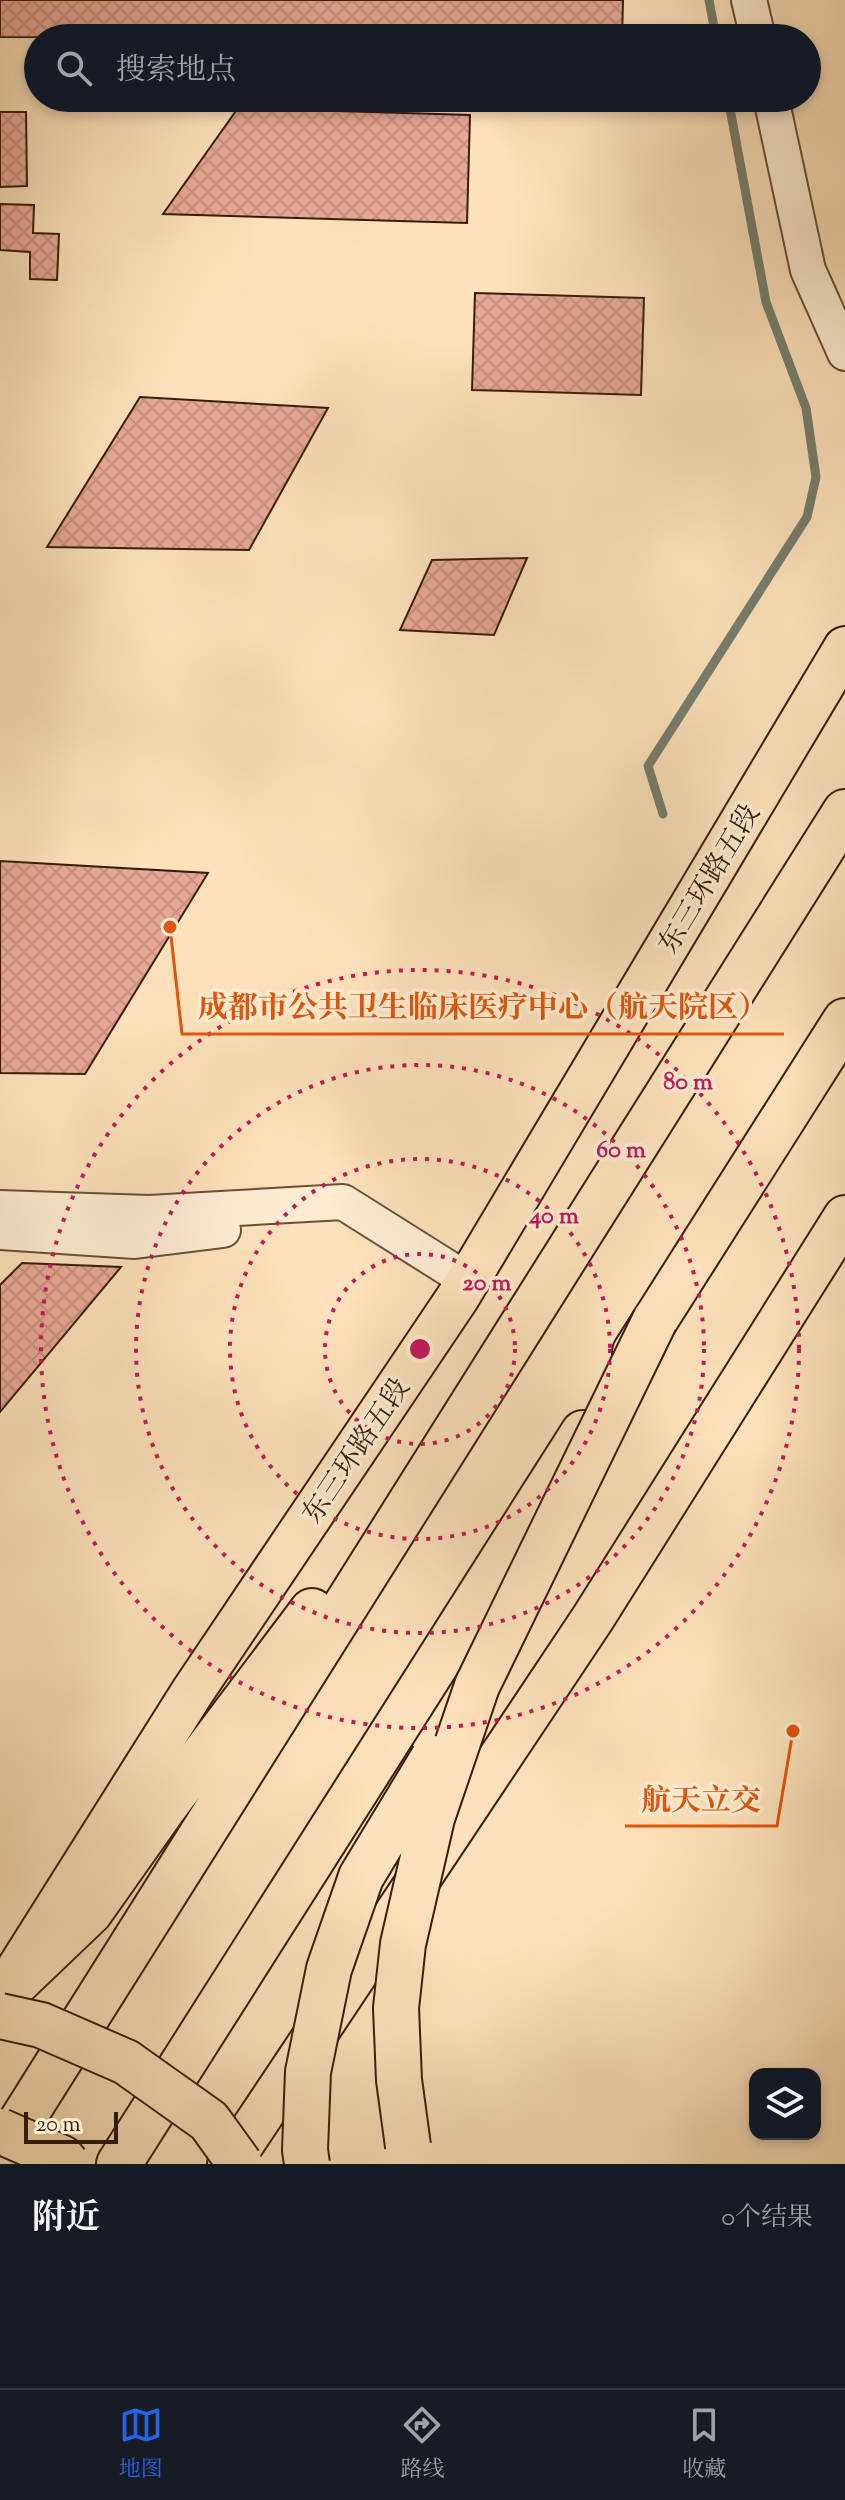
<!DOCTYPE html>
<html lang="zh">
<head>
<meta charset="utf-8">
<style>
	:root { --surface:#171b24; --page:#242831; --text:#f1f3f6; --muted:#9ea1a6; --line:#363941; --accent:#2563eb }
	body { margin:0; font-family:"Sorts Mill Goudy","Noto Serif SC",serif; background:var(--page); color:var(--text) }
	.controls { position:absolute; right:24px; bottom:24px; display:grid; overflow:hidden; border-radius:16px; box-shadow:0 4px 12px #0003 }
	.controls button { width:72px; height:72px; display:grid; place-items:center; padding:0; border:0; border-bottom:2px solid var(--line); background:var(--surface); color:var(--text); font:40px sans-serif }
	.scale { position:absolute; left:24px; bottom:20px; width:94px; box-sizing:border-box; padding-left:8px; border:4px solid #351e0c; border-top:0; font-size:22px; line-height:28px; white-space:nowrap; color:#351e0c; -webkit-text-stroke:6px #fdecd2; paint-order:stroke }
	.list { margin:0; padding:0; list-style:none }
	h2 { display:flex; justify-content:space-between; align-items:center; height:104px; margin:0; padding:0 32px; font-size:34px }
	h2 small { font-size:26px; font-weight:400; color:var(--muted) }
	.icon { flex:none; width:44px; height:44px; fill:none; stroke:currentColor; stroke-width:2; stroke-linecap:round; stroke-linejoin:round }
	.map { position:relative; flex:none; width:845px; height:2164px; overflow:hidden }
	.search { position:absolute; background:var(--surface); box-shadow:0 4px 12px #0003; left:24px; right:24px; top:24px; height:88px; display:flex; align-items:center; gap:20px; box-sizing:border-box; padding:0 28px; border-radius:44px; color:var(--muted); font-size:30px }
	.sheet { height:224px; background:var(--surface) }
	nav { display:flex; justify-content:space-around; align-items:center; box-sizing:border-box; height:112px; border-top:2px solid var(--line); background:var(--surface); font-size:22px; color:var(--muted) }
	nav a { display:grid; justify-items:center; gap:4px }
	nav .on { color:var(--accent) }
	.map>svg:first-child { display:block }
</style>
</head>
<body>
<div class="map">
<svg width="845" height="2164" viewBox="0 0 845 2164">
	<defs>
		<pattern id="building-cross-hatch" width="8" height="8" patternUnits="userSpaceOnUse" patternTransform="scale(2)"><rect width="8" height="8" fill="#e8a896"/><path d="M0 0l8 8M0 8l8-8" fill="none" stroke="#c89080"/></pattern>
	</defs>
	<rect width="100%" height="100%" fill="#fce1ba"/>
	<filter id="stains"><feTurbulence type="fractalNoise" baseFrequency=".0025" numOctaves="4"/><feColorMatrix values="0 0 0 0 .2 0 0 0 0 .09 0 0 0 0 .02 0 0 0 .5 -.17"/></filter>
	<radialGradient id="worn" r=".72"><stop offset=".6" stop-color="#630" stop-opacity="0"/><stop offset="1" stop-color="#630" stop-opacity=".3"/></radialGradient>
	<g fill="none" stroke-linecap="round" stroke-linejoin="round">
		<path stroke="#757e6e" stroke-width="9" d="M 709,0 L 716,38
			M 663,814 L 648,766 L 807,517 L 816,477 L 806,408 L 766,302 L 728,98"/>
	</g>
	<path fill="url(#building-cross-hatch)" stroke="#351e0c" stroke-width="2" d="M 0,0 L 623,0 L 622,38 L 0,37 Z
		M 238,108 L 470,115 L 467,223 L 163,214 Z
		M 0,112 L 26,112 L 27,186 L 0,187 Z
		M 0,204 L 34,205 L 33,233 L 59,234 L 57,280 L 30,279 L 30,252 L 0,250 Z
		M 475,293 L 644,298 L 641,395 L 472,390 Z
		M 140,397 L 328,408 L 249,550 L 47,547 Z
		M 527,558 L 494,635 L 400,630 L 432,560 Z
		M 0,861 L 208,873 L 85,1074 L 0,1073 Z
		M 22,1263 L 121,1267 L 0,1412 L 0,1285 Z"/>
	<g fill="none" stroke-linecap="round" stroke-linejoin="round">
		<defs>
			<path id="minor" d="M 749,0 L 758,38
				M 771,98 L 808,270 L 845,353
				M 0,1208 L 149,1213 L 343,1202 L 467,1280
				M 0,1232 L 135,1241 L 223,1230"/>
			<path id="major" d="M 16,1972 L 193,1691 L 458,1297 L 845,648
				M 229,2164 L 593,1618 L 845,1217"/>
			<path id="highway" d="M 635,1352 L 845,1021
				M 0,1998 L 90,1912 L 165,1806 L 312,1611
				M 0,2155 L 845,812
				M 119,2164 L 583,1433"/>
		</defs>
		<use href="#minor" stroke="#674f38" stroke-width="38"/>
		<use href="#major" stroke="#351e0c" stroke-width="46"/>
		<use href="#highway" stroke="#351e0c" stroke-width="48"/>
		<use href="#minor" stroke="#fdecd2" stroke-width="34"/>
		<use href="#major" stroke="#fce1ba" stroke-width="42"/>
		<use href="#highway" stroke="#fce1ba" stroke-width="44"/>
		<defs>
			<path id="highway-bridge" d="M 0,2016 L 41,2025 L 126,2062 L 209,2121 L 240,2164
				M 0,2131 L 62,2158 L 67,2164
				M 408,2146 L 399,2080 L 396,2008 L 403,1944 L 432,1818 L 477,1686 L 655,1320
				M 307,2164 L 305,2150 L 308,2072 L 329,1969 L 361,1877 L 433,1758"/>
		</defs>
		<use href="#highway-bridge" stroke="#351e0c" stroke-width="48" stroke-linecap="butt"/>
		<use href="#highway-bridge" stroke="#fce1ba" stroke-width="44"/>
	</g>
	<g fill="none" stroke="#c2185b" stroke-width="4" stroke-dasharray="4 8">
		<circle cx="420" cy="1349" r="95"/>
		<circle cx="420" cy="1349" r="190"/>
		<circle cx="420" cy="1349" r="284"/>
		<circle cx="420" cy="1349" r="379"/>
	</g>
	<g text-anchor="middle" stroke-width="7" stroke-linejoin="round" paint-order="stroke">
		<g font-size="28" fill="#351e0c" stroke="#fdecd2">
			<text transform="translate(708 878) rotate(-59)" y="10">东三环路五段</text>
			<text transform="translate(355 1450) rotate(-56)" y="10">东三环路五段</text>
		</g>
	</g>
	<circle cx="420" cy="1349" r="12" fill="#c2185b" stroke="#fdecd2" stroke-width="4"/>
	<g font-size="24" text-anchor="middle" font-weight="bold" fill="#c2185b" stroke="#fdecd2" stroke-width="7" stroke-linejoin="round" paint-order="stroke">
		<text x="688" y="1089">80 m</text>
		<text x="621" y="1157">60 m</text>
		<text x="554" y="1223">40 m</text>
		<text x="487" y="1290">20 m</text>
	</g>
	<path fill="none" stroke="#df560c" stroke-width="3" d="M170 927L182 1034H784M793 1731L777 1826H625"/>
	<g fill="#df560c" stroke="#fdecd2" stroke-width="3">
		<circle cx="170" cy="927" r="8"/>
		<circle cx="793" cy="1731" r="8"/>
	</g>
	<g font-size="30" text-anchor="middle" font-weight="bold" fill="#df560c" stroke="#fdecd2" stroke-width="7" stroke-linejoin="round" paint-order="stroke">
		<text x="483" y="1017">成都市公共卫生临床医疗中心（航天院区）</text>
		<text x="701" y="1810">航天立交</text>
	</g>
	<rect width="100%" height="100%" filter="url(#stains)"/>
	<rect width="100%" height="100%" fill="url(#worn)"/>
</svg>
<div class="controls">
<button><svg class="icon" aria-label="layers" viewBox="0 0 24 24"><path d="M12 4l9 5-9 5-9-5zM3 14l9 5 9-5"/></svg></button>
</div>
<div class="scale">20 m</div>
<div class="search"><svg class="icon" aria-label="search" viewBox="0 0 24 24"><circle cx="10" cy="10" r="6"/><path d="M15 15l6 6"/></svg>搜索地点</div>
</div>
<section class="sheet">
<h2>附近<small>0个结果</small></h2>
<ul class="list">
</ul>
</section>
<nav>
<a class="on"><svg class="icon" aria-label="map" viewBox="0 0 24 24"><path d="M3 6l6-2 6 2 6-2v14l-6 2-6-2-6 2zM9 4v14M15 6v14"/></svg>地图</a>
<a><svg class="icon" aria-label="directions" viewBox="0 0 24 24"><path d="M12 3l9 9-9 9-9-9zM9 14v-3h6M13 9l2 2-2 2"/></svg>路线</a>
<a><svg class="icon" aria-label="saved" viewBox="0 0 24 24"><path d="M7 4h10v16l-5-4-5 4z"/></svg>收藏</a>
</nav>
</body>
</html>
